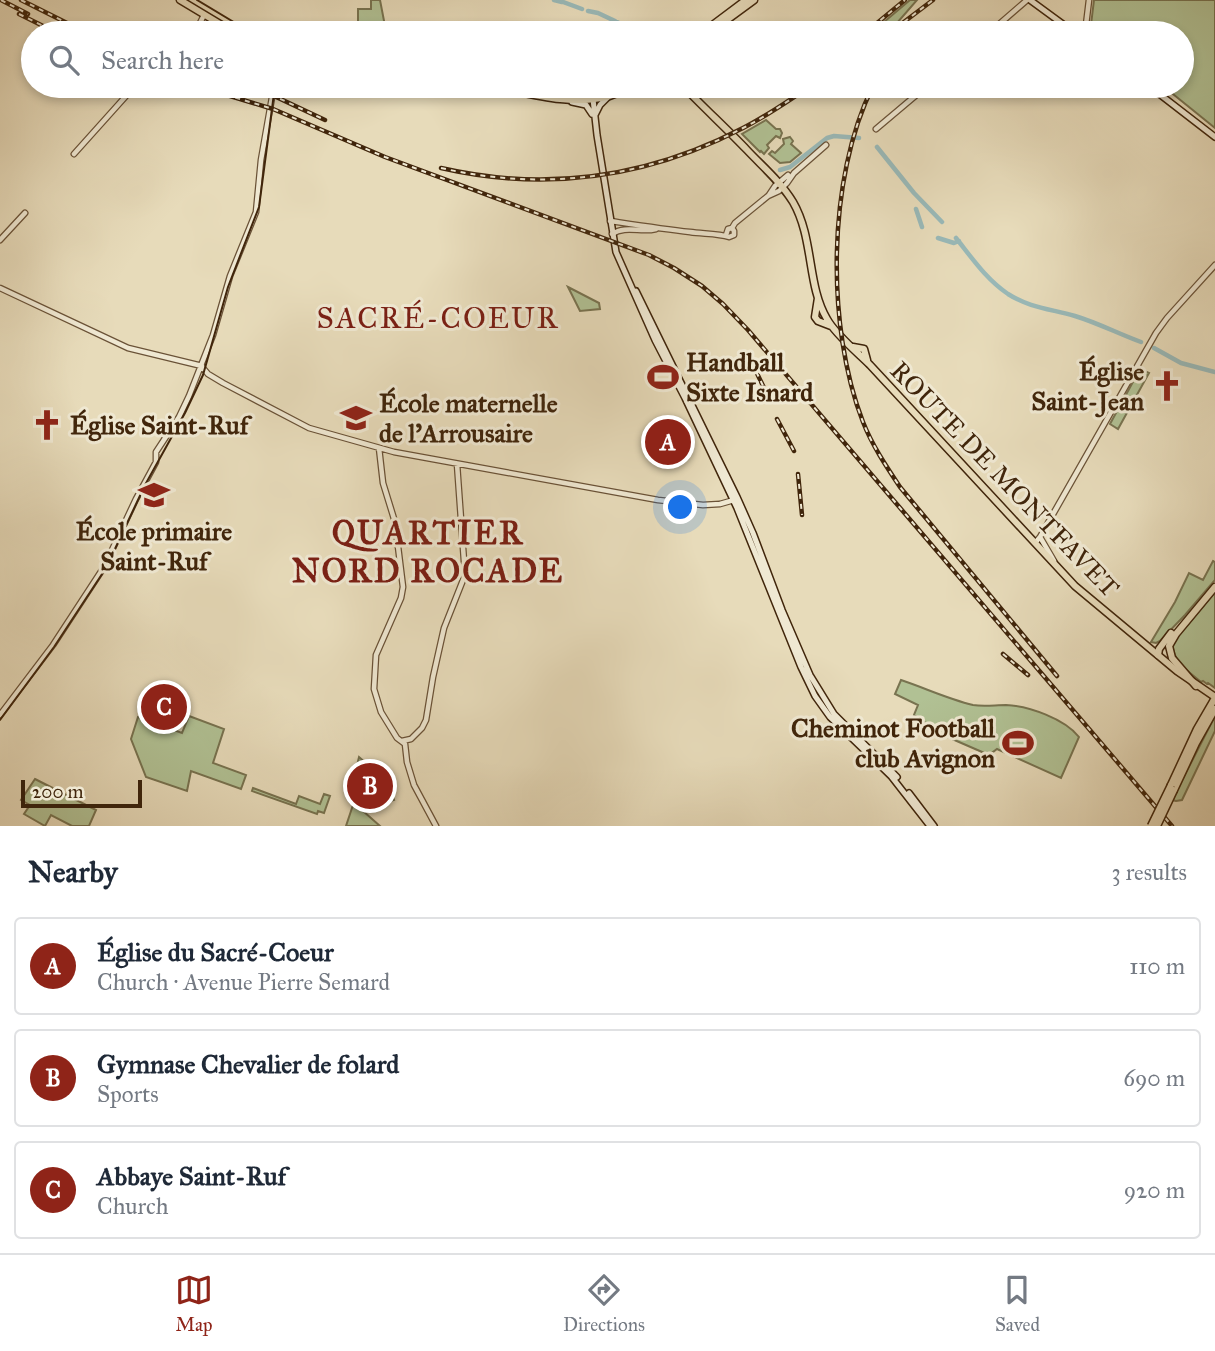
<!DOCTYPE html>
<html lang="en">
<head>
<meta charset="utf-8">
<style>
	:root { --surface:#fff; --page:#f2f2f3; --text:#1f2937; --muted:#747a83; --line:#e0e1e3; --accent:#8f2418 }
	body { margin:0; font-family:"IM FELL Great Primer",serif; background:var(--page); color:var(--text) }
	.scale { position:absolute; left:21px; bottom:18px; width:121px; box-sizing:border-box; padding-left:7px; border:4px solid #40250b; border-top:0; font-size:19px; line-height:24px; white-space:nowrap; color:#40250b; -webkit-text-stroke:5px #efe8d2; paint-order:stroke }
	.you { position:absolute; left:681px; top:508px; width:24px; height:24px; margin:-18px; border:5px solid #fff; border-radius:50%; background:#1a73e8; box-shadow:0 0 0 10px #1a73e833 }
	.badge { display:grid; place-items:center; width:46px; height:46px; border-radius:50%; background:var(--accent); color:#fff; font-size:23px; font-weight:700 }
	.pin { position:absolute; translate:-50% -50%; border:4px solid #fff; box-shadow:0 2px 7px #0006 }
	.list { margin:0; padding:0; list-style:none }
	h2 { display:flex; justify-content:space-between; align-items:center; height:91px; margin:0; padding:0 28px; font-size:30px }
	h2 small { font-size:23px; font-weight:400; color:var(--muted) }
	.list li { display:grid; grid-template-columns:46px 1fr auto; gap:21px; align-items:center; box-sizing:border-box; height:98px; margin:0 14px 14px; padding:0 14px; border:2px solid var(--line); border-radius:7px }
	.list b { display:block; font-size:26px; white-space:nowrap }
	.list p { margin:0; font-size:23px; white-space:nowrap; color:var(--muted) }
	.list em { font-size:23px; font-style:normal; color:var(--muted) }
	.icon { flex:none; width:38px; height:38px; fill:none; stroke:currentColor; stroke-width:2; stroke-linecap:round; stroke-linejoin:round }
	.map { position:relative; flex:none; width:1215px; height:826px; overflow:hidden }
	.search { position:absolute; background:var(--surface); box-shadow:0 4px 10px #0003; left:21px; right:21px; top:21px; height:77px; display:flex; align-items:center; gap:18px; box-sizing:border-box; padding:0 24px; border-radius:38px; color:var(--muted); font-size:26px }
	.sheet { height:427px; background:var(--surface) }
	nav { display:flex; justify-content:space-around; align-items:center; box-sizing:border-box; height:98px; border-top:2px solid var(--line); background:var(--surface); font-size:19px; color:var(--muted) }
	nav a { display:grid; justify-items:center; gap:4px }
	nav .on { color:var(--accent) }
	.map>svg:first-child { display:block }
</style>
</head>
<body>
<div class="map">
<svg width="1215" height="826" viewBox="0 0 1215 826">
	<rect width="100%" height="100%" fill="#e7dbba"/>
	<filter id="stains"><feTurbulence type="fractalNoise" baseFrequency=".00286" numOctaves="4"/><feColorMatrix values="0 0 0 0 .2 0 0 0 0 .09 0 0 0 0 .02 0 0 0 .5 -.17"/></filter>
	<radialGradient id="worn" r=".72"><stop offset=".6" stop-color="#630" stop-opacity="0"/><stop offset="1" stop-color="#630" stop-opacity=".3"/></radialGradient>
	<path fill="#b1c194" stroke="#787350" stroke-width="2" d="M 371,0 L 380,0 L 385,26 L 392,26 L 393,30 L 398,29 L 399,33 L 358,33 L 358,9 L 371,9 Z
		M 910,0 L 917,0 L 897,23 L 885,33 L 871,33 Z
		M 1094,0 L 1215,0 L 1215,128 L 1163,86 L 1182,86 L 1182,33 L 1090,33 Z
		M 766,120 L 776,129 L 780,129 L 782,133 L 780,138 L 776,136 L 767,145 L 769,148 L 764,154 L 761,151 L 760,152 L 742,134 Z
		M 790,137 L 793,141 L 791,144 L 801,153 L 790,162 L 780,163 L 769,154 L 772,151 L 775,153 L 784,144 L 783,139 Z
		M 568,287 L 599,303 L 600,309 L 580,311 Z
		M 1140,369 L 1149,373 L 1118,429 L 1110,424 Z
		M 1213,561 L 1215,562 L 1215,580 L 1185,615 L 1160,641 L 1156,643 L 1151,642 L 1175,602 L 1189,573 L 1203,580 Z
		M 1215,592 L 1215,688 L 1208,683 L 1207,684 L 1203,681 L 1201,682 C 1189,672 1171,661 1173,642 Z
		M 901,680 C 925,688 948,699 973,705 C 984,707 995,705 1006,705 C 1029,706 1065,719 1079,737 L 1061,778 L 997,749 L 989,755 L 936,732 L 936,730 L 914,715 L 918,705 L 895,694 Z
		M 189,716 L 224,729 L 213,763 L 246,775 L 241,789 L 191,771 L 187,791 L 146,777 L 131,739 L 138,717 L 182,733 Z
		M 1215,716 L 1215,731 L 1182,800 L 1176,801 L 1172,800 Z
		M 359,757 L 386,781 L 394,800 L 370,808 L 351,791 Z
		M 35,779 L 96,810 L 89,826 L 72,826 L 51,815 L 45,826 L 24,814 L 30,805 L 21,800 Z
		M 253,788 L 296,804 L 299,796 L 320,804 L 324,794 L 330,796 L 324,813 L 318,811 L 317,814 L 252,791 Z
		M 354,802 L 363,811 L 380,826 L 346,826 Z"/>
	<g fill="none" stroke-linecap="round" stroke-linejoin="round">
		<path stroke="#99b9b8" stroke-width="4.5" d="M 554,0 L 562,2
			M 563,2 L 582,9
			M 588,11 L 598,13 L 615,21
			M 617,22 L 638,33
			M 877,147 L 914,193 L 942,222
			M 780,170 L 790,167 L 827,138 L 834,136 L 859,138
			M 916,209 L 922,227
			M 938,238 L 954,243 L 959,241
			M 956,238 C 972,258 986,279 1008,294 C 1030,308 1051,309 1075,316 C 1098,323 1119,334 1141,342
			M 1154,348 L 1181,363 L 1215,372"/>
		<defs>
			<path id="tertiary" d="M 195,33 L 204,15
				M 989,33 L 1027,0
				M 1085,33 L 1089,0
				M 876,129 L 927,86
				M 74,154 L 135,86
				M 769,195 L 775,186 L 788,175
				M 610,221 C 637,225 663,229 690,232 C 702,234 718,233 729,237 L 734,235 L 734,231 L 732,228
				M 612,234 C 626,225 641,233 656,229
				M 726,235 L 728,229 L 732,228 L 735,223 L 768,196 L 779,191 L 787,183 L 794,173 L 826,145
				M 0,240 L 25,213
				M 0,288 L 128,348 L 202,366
				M 202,367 L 208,374 L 223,383 L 309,428 L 394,452 L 658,500 L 703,505 L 720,504 L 734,500
				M 379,448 L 383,483 L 395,522 L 403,587 L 401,598 L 376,655 L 374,689 L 381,712 L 397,738 L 405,744 L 407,762 L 414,785 L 436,826
				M 1040,537 L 1054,561
				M 1035,543 L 1040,537 L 1156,333 L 1167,318 L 1215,265
				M 0,715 L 53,645 L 104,567 L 136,499 L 156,462 L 156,452 L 179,417 L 189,396 L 213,335 L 230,276 L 256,212 L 261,160 L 274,86
				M 402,741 L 411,739 L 422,728 L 426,720 L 433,677 L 444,628 L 465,575 L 457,464"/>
			<path id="secondary" d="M 1030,0 L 1075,33
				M 1149,86 L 1215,137
				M 593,99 L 597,135 L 616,252 L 655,340 L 685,398 L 737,508 L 801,667 L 815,696 L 830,717 L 891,776 L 930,826
				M 572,102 L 586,105 L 592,114
				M 595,115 L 600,105 L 607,98
				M 636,291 L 737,497 L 753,533 L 782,610 L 810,675 L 834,714 L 897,777
				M 909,793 L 934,826"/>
			<path id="primary" d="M 180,0 L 235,33
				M 702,33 L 746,0
				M 709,33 L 754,0
				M 491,86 C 529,93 567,106 606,97 C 615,95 623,90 631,86
				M 514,86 C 552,93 576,97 614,87
				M 683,86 C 704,108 726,128 747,150 C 763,167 781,182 793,202 C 814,238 807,286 827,319 C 835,334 858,353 870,365 L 1075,586 L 1177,671 L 1215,697
				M 818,298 L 815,317 L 818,321 L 831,326
				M 853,347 L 864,349 L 867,360"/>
			<path id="trunk" d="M 1158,655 L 1159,649 L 1171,633
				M 1196,686 L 1172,658 L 1169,646 L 1176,634 L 1215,587
				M 1171,785 L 1197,729 L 1215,698
				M 1174,790 L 1196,743 L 1215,709"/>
		</defs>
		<use href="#tertiary" stroke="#6a5237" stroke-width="7"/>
		<use href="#secondary" stroke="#40250b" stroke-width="8"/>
		<use href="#primary" stroke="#40250b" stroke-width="9"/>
		<use href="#trunk" stroke="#40250b" stroke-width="9"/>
		<use href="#tertiary" stroke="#efe8d2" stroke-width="4.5"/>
		<use href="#secondary" stroke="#efe8d2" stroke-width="5"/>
		<use href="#primary" stroke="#e7dbba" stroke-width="6"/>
		<use href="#trunk" stroke="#e7dbba" stroke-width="6"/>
		<path stroke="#40250b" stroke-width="2" d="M 197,0 L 252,33
			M 0,720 L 54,647 L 106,568 L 145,485 L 185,413 L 203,375 L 228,287 L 259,207 L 275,86"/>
		<defs>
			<path id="rail" d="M 1,0 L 28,14
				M 21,0 L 87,33
				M 19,14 L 57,33
				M 896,28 L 933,0
				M 141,32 L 144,33
				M 865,33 L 905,0
				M 197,86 L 273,109 L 385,157 L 649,255 L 674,268 L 702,286 L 723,304 L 748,330 L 1172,826
				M 253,86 L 325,120
				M 873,86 C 827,178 826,327 863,422 C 872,445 886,466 900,487 L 1057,676
				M 441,168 C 546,192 647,178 743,128 C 767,116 789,100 811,86
				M 752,363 L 766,392
				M 777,419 L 794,451
				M 798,474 L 802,515
				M 1003,654 L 1028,675"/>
		</defs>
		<use href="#rail" stroke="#40250b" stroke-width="4.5"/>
		<use href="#rail" stroke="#efe8d2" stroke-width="2" stroke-dasharray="5" stroke-linecap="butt"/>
		<defs>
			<path id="trunk-bridge" d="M 1151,826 L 1171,785
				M 1157,826 L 1174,790"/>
		</defs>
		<use href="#trunk-bridge" stroke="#40250b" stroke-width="9" stroke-linecap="butt"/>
		<use href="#trunk-bridge" stroke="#e7dbba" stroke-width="6"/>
	</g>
	<defs>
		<symbol id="stadium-bare" viewBox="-9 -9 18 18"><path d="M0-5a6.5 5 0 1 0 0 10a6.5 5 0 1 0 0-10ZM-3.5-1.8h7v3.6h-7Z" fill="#8f2418" stroke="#efe8d2" stroke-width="2.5" paint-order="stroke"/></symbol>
		<symbol id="church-bare" viewBox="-9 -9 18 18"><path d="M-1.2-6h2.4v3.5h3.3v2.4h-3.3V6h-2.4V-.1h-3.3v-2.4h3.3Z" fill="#8f2418" stroke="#efe8d2" stroke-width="2.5" paint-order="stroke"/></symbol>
		<symbol id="school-bare" viewBox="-9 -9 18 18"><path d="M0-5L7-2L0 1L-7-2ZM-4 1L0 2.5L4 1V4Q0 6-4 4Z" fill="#8f2418" stroke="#efe8d2" stroke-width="2.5" paint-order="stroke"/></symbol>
	</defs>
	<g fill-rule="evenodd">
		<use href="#stadium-bare" x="641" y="355" width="44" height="44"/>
		<use href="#church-bare" x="1145" y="364" width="44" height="44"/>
		<use href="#school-bare" x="334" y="396" width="44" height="44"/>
		<use href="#church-bare" x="25" y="403" width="44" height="44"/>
		<use href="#school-bare" x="132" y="473" width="44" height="44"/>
		<use href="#stadium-bare" x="996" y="721" width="44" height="44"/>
	</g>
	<g text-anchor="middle" stroke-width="6" stroke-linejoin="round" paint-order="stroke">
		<g font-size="26" font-weight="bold" fill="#40250b" stroke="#efe8d2" text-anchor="start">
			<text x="686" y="371">Handball<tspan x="686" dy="30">Sixte Isnard</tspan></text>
			<text x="1144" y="380" text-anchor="end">Église<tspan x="1144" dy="30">Saint-Jean</tspan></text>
			<text x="379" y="412">École maternelle<tspan x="379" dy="30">de l'Arrousaire</tspan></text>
			<text x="70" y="434">Église Saint-Ruf</text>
			<text x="154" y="540" text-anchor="middle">École primaire<tspan x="154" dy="30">Saint-Ruf</tspan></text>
			<text x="995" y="737" text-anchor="end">Cheminot Football<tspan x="995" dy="30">club Avignon</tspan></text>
		</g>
		<g font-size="26" fill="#40250b" stroke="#efe8d2">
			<text transform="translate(1005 479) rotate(46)" y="9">ROUTE DE MONTFAVET</text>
		</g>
		<g font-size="30" letter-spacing="2" fill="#7a1f14" stroke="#efe8d2">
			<text x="438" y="328">SACRÉ-COEUR</text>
		</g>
		<g font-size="33" font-weight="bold" letter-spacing="2" fill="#7a1f14" stroke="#efe8d2">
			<text x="428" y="544">QUARTIER<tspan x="428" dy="38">NORD ROCADE</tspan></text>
		</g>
	</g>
	<rect width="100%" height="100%" filter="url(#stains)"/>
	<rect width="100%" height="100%" fill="url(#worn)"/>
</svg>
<div class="scale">200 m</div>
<div class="you"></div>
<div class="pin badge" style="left:668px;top:442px">A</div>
<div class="pin badge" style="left:370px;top:786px">B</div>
<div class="pin badge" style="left:164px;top:707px">C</div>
<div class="search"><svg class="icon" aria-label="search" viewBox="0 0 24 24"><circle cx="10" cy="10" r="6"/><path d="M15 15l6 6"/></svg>Search here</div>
</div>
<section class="sheet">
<h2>Nearby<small>3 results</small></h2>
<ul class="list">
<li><span class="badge">A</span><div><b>Église du Sacré-Coeur</b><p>Church · Avenue Pierre Semard</p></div><em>110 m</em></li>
<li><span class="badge">B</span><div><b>Gymnase Chevalier de folard</b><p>Sports</p></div><em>690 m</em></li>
<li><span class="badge">C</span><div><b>Abbaye Saint-Ruf</b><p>Church</p></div><em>920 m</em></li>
</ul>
</section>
<nav>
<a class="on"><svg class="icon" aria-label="map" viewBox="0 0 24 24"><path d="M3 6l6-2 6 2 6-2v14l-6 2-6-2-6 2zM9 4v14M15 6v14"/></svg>Map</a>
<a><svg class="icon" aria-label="directions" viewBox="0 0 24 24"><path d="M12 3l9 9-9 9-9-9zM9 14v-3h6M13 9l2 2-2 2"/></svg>Directions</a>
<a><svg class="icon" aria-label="saved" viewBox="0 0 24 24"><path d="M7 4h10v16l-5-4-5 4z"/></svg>Saved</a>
</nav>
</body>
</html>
